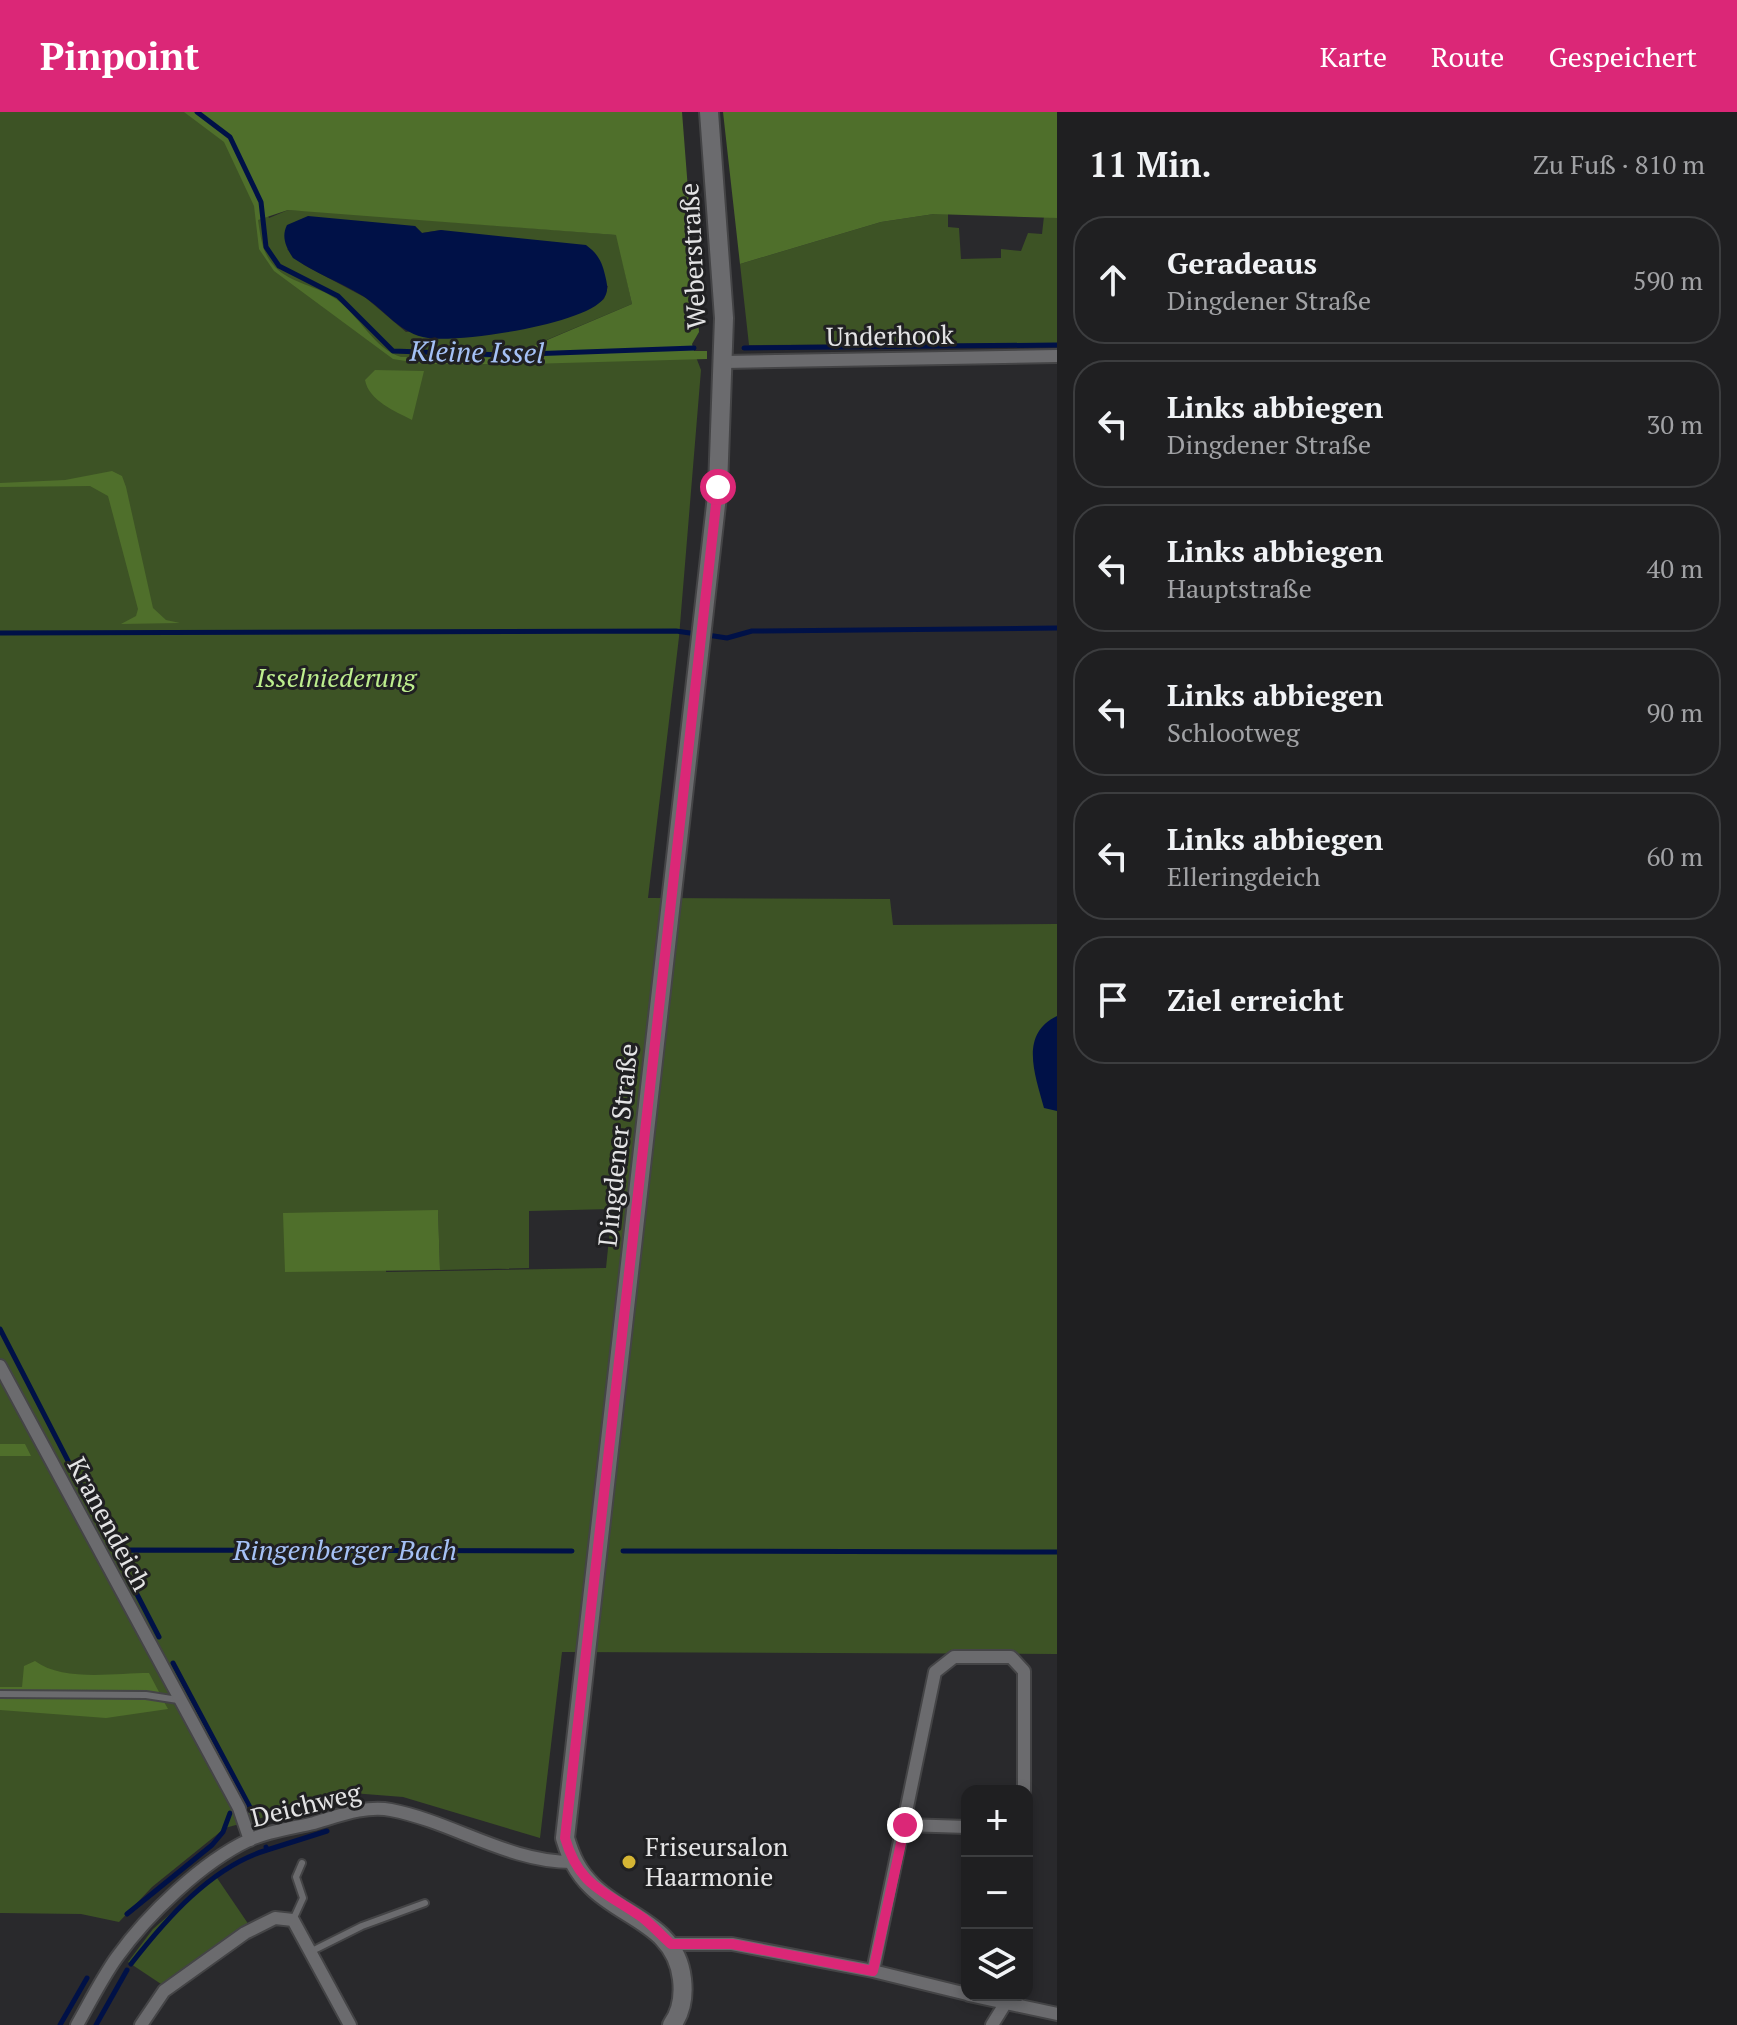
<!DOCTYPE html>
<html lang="de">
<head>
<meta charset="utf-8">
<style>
	:root { --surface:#1f1f21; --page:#27272a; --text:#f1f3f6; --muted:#a1a2a5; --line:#3c3d3f; --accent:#db2777 }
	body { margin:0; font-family:"PT Serif",serif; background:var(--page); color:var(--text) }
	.controls { position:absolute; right:24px; bottom:24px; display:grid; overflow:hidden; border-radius:16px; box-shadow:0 4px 12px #0003 }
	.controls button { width:72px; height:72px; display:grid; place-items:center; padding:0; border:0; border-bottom:2px solid var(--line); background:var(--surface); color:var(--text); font:40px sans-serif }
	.stop { position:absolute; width:24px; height:24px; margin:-18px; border:6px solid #db2777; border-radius:50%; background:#fff }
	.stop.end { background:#db2777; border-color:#fff; box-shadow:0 2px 8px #0008 }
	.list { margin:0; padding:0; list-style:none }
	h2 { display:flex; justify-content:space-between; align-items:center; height:104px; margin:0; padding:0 32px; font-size:34px }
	h2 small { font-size:26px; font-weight:400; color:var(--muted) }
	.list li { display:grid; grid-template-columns:52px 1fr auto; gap:24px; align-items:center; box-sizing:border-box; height:128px; margin:0 16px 16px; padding:0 16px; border:2px solid var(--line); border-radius:32px }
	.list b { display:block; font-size:30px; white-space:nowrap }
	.list p { margin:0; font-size:26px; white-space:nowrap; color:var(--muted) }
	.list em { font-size:26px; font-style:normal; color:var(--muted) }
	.icon { flex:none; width:44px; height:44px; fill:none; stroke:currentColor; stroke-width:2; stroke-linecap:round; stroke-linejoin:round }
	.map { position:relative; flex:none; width:1057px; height:1913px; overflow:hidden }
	header { display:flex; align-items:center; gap:48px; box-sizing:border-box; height:112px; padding:0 40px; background:var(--accent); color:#fff }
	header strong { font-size:38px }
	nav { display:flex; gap:44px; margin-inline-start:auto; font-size:28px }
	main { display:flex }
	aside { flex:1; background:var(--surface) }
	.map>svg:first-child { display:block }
</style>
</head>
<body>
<header>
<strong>Pinpoint</strong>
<nav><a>Karte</a><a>Route</a><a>Gespeichert</a></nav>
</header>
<main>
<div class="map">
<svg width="1057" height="1913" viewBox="0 0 1057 1913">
	<rect width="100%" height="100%" fill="#29292c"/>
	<path fill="#3d5325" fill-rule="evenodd" d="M 0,0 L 203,0 L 234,25 L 269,106 L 288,98 L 314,99 L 617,123 L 632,192 L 537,232 L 691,232 L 701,258 L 679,525 L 648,786 L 890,787 L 893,813 L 1057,812 L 1057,1542 L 562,1540 L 540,1726 L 403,1685 L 352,1681 L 225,1716 L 152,1775 L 119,1810 L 81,1802 L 0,1801 ZM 415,114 L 422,121 L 441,118 L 608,174 L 604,187 L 589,197 L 406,220 L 366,186 L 304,153 L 287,137 ZM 612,1097 L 606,1156 L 386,1160 L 385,1102 L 438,1100 L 440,1158 L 529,1156 L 529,1099 Z
		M 934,102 L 948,102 L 948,115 L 959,116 L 961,147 L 1001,146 L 1001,137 L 1021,139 L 1028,121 L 1042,122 L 1044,104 L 1057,106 L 1057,231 L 749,233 L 740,152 L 881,110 Z
		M 215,1763 L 249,1813 L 161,1872 L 128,1850 L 153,1817 Z"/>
	<path fill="#4f6f2b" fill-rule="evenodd" d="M 184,0 L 682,0 L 699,220 L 692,232 L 694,239 L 707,239 L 707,247 L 527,252 L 424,252 L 393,247 L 274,159 L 259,137 L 254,94 L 224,30 ZM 288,98 L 616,123 L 632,192 L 526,237 L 533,246 L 401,245 C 375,238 358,202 336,187 C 318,174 290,171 275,155 C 262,141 261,127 258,108 Z
		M 723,0 L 1057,0 L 1057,106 L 934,102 L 881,110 L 740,152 Z
		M 375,258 L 424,259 L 412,308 C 395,299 369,289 365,268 Z
		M 112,359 L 122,364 L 126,375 L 153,496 L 166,508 L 180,511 L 121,512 L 136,504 L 138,497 L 108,384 L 90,374 L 0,375 L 0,371 L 65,368 Z
		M 438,1098 L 440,1158 L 285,1160 L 283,1101 Z
		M 0,1332 L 25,1332 L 31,1344 L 0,1344 Z
		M 35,1549 C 63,1570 115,1561 149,1561 L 159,1580 L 0,1579 L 0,1575 L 22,1575 L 24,1554 Z
		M 0,1584 L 148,1586 L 163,1588 L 168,1597 L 106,1606 L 0,1598 Z"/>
	<path fill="#001147" d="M 308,104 L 415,114 L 422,121 L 441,118 L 586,133 C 597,141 602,149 605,163 C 607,171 609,179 604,186 C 587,212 460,231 428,226 C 400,222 386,199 363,184 C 340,170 315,161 293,146 C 286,135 281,125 287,113 Z
		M 1057,904 L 1057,999 L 1044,996 C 1035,963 1019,922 1057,904 Z"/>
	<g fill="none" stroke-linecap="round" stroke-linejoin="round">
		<path stroke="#001147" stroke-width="5" d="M 197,0 L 230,25 L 261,90 L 266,135 L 279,154 L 338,184 L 393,239 L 504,243 L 694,236
			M 744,236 L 1057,233
			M 0,521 L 676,519 L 697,522
			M 707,523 L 727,526 L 752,519 L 1057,516
			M 0,1217 L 159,1525
			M 117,1438 L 572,1439
			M 623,1439 L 1057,1440
			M 173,1551 L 260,1714
			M 267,1738 L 327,1719
			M 127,1802 L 212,1733 L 223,1720 L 230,1701
			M 131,1852 C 166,1807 211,1755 267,1738 L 266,1735
			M 60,1913 L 87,1866
			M 96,1913 L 127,1858"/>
		<defs>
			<path id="lane" d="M 0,1582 L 146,1583 L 178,1588
				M 293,1808 L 303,1786 L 296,1765 L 302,1751
				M 310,1840 L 362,1814 L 425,1791"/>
			<path id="street" d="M 725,250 L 1057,244
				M 0,1254 L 239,1696 L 250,1728
				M 905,1713 L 967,1715
				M 671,1832 L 732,1832 L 873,1859 L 967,1882
				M 873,1859 L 935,1560 L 954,1545 L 1011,1545 L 1024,1559 L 1024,1679
				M 969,1883 L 1057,1902
				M 77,1913 C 90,1890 102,1866 117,1845 C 147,1803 202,1750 249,1728 C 268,1719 293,1716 314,1711 C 338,1704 366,1693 391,1698 C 453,1710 508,1750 572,1750
				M 141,1913 L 164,1879 L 245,1821 L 275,1806 L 293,1808 L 350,1913
				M 992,1913 L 1005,1892"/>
			<path id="secondary" d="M 672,1913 C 682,1899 684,1884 682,1867 C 676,1813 624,1806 592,1774 C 577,1759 571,1746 565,1726 L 718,375 L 724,206 L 709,0"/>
		</defs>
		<use href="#lane" stroke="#444446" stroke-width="10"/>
		<use href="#street" stroke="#444446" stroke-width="16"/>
		<use href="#secondary" stroke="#444446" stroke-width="22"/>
		<use href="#lane" stroke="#6b6b6e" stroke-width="6"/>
		<use href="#street" stroke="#6b6b6e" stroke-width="12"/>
		<use href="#secondary" stroke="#6b6b6e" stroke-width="18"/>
	</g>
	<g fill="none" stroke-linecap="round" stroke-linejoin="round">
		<path stroke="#db2777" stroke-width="10" d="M 718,375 L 565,1726 C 579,1775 605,1779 643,1806 C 653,1814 662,1824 671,1832 L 732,1832 L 873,1859 L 905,1713"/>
	</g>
	<circle fill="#d5b534" stroke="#202022" stroke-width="3" cx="629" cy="1750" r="8"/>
	<g text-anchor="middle" stroke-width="6" stroke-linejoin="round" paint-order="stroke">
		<g font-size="26" fill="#e4e4e5" stroke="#202022">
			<text transform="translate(693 144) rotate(-93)" y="9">Weberstraße</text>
			<text transform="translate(890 224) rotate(-1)" y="9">Underhook</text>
			<text transform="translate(618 1033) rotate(-84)" y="9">Dingdener Straße</text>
			<text transform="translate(109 1412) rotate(62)" y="9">Kranendeich</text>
			<text transform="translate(306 1693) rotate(-14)" y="9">Deichweg</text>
		</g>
		<g font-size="26" font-style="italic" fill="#bdee8e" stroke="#202022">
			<text x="336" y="575">Isselniederung</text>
		</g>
		<g font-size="26" fill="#e4e4e5" stroke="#202022" text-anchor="start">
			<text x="645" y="1744">Friseursalon<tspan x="645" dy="30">Haarmonie</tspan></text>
		</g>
		<g font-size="28" font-style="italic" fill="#a5c1f5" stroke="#202022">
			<text transform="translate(477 240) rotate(1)" y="10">Kleine Issel</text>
			<text x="345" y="1448">Ringenberger Bach</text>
		</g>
	</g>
</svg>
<div class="controls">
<button>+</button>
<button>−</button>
<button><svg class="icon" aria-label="layers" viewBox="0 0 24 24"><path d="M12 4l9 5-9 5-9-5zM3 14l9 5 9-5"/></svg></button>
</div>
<div class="stop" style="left:718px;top:375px"></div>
<div class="stop end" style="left:905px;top:1713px"></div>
</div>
<aside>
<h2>11 Min.<small>Zu Fuß · 810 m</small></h2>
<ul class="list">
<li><svg class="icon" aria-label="ahead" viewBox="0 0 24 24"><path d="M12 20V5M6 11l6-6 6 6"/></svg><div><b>Geradeaus</b><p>Dingdener Straße</p></div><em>590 m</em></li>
<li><svg class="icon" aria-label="left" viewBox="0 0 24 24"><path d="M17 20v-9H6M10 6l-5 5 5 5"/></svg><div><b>Links abbiegen</b><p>Dingdener Straße</p></div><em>30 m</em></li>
<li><svg class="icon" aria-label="left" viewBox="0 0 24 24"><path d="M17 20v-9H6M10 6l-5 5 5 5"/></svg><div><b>Links abbiegen</b><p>Hauptstraße</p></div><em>40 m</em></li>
<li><svg class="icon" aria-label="left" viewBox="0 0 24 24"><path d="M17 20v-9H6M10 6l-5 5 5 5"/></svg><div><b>Links abbiegen</b><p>Schlootweg</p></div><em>90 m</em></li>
<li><svg class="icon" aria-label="left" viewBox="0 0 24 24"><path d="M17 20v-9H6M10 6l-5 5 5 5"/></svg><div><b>Links abbiegen</b><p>Elleringdeich</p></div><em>60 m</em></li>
<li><svg class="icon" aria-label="arrive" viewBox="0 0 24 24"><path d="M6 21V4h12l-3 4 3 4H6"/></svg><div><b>Ziel erreicht</b></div></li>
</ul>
</aside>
</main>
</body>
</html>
